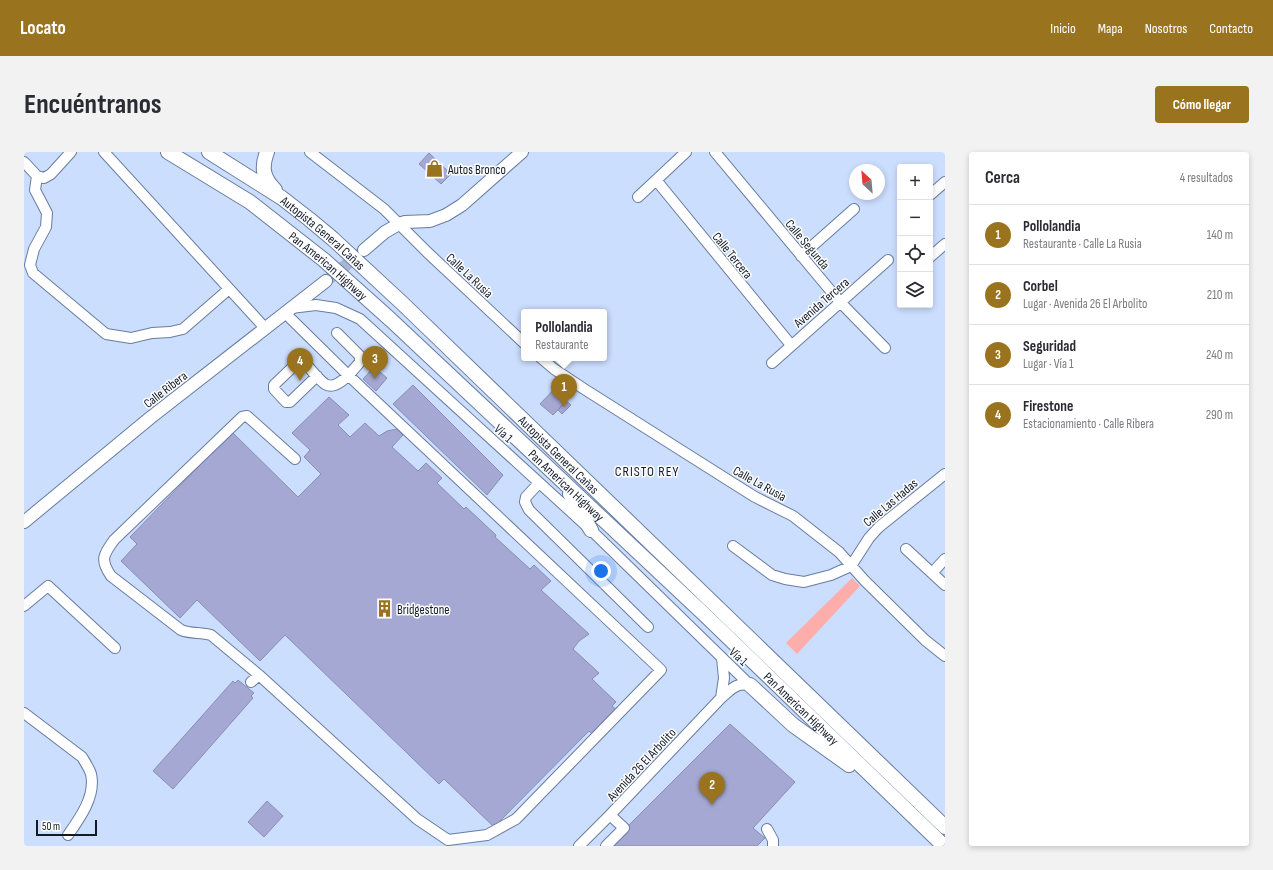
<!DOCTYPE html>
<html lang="es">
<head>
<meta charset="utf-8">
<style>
	:root { --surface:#fff; --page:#f2f2f3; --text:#2b2b33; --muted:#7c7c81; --line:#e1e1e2; --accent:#9a731f }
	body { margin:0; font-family:"Sofia Sans Condensed",sans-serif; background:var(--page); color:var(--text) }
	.controls { position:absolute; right:12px; top:12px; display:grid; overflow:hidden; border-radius:4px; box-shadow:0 2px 6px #0003 }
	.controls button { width:36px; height:36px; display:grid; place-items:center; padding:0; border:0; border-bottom:1px solid var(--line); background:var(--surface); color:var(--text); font:20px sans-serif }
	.compass { position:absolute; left:825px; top:12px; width:36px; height:36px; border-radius:50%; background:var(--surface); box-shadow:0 2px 6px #0003; rotate:334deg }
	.scale { position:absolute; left:12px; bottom:10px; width:61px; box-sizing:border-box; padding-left:4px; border:2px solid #121a28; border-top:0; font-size:11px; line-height:14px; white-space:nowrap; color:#121a28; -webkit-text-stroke:3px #fefefe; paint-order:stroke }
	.you { position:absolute; left:577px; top:419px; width:14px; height:14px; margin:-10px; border:3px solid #fff; border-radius:50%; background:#1a73e8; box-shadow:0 0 0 6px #1a73e833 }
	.badge { display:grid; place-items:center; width:26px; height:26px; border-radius:50%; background:var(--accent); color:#fff; font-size:13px; font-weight:700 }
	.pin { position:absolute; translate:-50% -33px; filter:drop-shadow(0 1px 2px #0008) }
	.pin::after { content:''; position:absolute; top:21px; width:14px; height:12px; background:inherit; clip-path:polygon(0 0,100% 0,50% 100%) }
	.popup { position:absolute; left:497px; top:157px; width:86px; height:52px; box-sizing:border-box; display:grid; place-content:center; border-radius:4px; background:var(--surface); filter:drop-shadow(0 1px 3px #0005); font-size:13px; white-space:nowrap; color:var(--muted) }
	.popup b { font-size:15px; color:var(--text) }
	.popup::after { content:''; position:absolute; left:50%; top:100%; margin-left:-8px; border:8px solid transparent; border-top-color:var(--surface) }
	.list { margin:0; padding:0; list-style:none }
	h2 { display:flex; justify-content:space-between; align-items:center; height:52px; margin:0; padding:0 16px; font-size:17px }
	h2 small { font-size:13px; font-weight:400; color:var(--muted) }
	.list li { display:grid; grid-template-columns:26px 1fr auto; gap:12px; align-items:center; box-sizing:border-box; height:60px; padding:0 16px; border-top:1px solid var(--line) }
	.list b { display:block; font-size:15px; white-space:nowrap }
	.list p { margin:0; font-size:13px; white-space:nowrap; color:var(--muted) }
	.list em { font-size:13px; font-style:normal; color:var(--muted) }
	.icon { flex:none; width:22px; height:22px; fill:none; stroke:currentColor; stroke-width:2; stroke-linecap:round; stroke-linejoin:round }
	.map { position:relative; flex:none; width:921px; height:694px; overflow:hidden; border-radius:4px }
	header { display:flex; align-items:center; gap:24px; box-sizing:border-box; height:56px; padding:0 20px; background:var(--accent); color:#fff }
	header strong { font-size:19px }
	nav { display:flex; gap:22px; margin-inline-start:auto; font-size:14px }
	.intro { display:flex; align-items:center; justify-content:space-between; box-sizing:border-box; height:96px; padding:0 24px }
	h1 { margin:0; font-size:28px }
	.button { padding:10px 18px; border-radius:4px; background:var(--accent); color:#fff; font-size:14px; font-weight:700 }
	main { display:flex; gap:24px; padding:0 24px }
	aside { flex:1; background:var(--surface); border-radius:4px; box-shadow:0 2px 6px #0003 }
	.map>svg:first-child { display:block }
</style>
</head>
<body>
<header>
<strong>Locato</strong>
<nav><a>Inicio</a><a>Mapa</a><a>Nosotros</a><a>Contacto</a></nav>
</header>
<div class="intro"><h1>Encuéntranos</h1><a class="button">Cómo llegar</a></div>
<main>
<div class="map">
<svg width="921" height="694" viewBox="0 0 921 694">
	<rect width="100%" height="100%" fill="#ccdefe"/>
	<path fill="#fdaeab" d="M 828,426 L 836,434 L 773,502 L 762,491 Z"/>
	<path fill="#a5a8d2" stroke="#8a8db6" d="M 405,1 L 427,22 L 417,32 L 395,12 Z
		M 350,215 L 363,226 L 352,239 L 339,227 Z
		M 389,233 L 479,323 L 463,343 L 369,252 Z
		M 534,233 L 547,244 L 529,263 L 516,252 Z
		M 305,245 L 325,263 L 314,273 L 326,285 L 341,271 L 355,284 L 363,279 L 373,277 L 379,283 L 368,295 L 394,319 L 402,311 L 418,326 L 413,331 L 440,357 L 442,355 L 472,383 L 471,385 L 506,417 L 510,413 L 527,429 L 517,438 L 565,482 L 555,489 L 549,497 L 575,521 L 568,527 L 592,550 L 588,554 L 594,559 L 569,583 L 565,579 L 470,675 L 420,627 L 415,632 L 261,483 L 236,509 L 173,448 L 156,466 L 97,409 L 113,392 L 106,385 L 208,280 L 274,345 L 297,322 L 280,305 L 286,298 L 268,281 Z
		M 542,249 L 547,253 L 538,262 L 534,258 Z
		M 214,528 L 230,541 L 227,544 L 229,546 L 149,637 L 129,619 L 209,529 L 211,531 Z
		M 706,572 L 771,630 L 729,676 L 741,686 L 733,694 L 584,694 Z
		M 243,649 L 259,664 L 240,685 L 224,670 Z"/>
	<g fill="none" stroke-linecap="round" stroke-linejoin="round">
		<path stroke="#a7b7d3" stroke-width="12" stroke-dasharray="12 6" stroke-linecap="butt" d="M 302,129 L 337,101"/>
		<defs>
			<path id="minor" d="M 80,0 L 241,176
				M 286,0 L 360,57 L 403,100 L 500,191
				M 691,0 L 816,150 L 861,196
				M 0,10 L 13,24 L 20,26 L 27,22 L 47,0
				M 13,24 L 11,38 L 23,61 L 22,75 L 10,97 L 6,113 L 9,121 L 82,182 L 107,186 L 128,181 L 146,180 L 159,177 L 205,137
				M 632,28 L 767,193
				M 906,43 L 921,30
				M 614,45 L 662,0
				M 777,104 L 830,57
				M 906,105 L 921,92
				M 267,156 L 292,153 L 312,156 L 336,167 L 567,378 L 726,533
				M 261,161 L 324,223 L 637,518 L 492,667 L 463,683 L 424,688 L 393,667 L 235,523 L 187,483 C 177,480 166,482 157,478 L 87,424 C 76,408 79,403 90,388 L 218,265 L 223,264 L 271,307
				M 517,206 L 530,217 L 557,235 L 704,328 L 731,345 L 769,364 L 815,400 L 841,429 L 901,488 L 921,504
				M 748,211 L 864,108
				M 293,224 L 266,250 L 262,250 L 250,237 L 250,233 L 275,209 L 277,208 L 279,209 C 286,216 294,227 301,232 C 313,240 329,218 336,210 L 336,204 L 313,181
				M 515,331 L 502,345 L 501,350 L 505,358 L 624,475
				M 709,394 L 748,423 L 761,427 L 780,430 L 807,423 L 827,414 L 845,386 L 855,375 L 921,322
				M 882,397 L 921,433
				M 908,421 L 921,407
				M 0,454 L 24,434 L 91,496
				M 227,530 L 235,523
				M 697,546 L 700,526 L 698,506
				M 0,561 L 58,605 C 61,610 65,616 67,622 C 72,644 56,666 44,683
				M 743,677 L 749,688 L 749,694
				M 555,694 L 586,663 L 697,546 C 707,538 712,530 726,533
				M 582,694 L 600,676 L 586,663"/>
			<path id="major" d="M 340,98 L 361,80 L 375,72 L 381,70 L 406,69 L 422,63 L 438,53 L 498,0
				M 0,370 L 126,266 L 302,129"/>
			<g id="highway">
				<path id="s1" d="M 144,0 L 226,50 L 300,108 L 367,168 L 682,464 L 920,694"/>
				<path id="s2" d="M 185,0 L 258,46 L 285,67 L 309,87 L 378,151 L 921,675"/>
				<path d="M 243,0 C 237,16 239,26 251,38"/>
				<path d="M 546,342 L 567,378"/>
				<path d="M 726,533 L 769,573 L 825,613"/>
			</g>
		</defs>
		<use href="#minor" stroke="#687ca0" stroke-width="12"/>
		<use href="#major" stroke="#687ca0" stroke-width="14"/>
		<use href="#highway" stroke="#687ca0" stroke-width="16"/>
		<use href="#minor" stroke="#fff" stroke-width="10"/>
		<use href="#major" stroke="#fff" stroke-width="12"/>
		<use href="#highway" stroke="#fff" stroke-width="14"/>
	</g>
	<defs>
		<symbol id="shop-bare" viewBox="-9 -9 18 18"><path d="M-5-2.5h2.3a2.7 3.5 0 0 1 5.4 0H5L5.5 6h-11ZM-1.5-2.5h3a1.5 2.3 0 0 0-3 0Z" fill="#9a731f" stroke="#fefefe" stroke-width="2.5" paint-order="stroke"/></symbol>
		<symbol id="building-bare" viewBox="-9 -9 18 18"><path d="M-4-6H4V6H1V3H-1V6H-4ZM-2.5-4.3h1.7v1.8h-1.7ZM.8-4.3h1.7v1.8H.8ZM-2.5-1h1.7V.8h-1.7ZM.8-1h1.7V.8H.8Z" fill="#9a731f" stroke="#fefefe" stroke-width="2.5" paint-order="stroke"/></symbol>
	</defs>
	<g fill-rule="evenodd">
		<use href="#shop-bare" x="398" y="4" width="25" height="25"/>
		<use href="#building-bare" x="348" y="444" width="25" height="25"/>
	</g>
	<g text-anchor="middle" stroke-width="3" stroke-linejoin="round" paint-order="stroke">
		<g font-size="13" fill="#121a28" stroke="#fefefe" text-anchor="start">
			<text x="424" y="22">Autos Bronco</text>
			<text x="373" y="462">Bridgestone</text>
		</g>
		<g font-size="13" fill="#121a28" stroke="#fefefe">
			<text dy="5" stroke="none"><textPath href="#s2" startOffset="140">Autopista General Cañas</textPath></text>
			<text transform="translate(784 92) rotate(50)" y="5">Calle Segunda</text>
			<text transform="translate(709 103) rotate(51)" y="5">Calle Tercera</text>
			<text dy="5" stroke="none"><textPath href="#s1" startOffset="197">Pan American Highway</textPath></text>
			<text transform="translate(446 123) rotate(43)" y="5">Calle La Rusia</text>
			<text transform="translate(797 150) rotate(-41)" y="5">Avenida Tercera</text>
			<text transform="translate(141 237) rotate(-38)" y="5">Calle Ribera</text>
			<text transform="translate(480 281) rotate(42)" y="5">Vía 1</text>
			<text dy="5" stroke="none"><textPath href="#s2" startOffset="464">Autopista General Cañas</textPath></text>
			<text transform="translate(736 331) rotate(29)" y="5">Calle La Rusia</text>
			<text dy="5" stroke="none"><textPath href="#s1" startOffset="521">Pan American Highway</textPath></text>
			<text transform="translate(866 350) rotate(-40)" y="5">Calle Las Hadas</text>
			<text transform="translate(715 504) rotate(43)" y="5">Vía 1</text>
			<text dy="5" stroke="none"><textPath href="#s1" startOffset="845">Pan American Highway</textPath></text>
			<text transform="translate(617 612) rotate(-47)" y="5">Avenida 26 El Arbolito</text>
		</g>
		<g font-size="14" letter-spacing="1" fill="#121a28" stroke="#fefefe">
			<text x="623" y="324">CRISTO REY</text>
		</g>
	</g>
</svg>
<div class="controls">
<button>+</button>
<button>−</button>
<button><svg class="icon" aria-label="locate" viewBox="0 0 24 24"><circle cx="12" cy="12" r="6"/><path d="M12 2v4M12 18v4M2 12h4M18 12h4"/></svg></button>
<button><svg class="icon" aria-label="layers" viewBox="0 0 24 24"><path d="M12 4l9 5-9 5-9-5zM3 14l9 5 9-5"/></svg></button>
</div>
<svg class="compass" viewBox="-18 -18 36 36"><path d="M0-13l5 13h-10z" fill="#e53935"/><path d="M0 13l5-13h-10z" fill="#7c7c81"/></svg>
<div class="scale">50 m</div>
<div class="you"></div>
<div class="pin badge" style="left:540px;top:255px">1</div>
<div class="popup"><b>Pollolandia</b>Restaurante</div>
<div class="pin badge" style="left:688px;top:653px">2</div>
<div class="pin badge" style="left:351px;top:227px">3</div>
<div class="pin badge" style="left:276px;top:229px">4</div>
</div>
<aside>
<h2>Cerca<small>4 resultados</small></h2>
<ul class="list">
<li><span class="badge">1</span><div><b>Pollolandia</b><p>Restaurante · Calle La Rusia</p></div><em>140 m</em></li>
<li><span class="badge">2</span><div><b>Corbel</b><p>Lugar · Avenida 26 El Arbolito</p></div><em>210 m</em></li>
<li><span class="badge">3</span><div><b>Seguridad</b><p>Lugar · Vía 1</p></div><em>240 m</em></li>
<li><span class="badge">4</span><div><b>Firestone</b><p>Estacionamiento · Calle Ribera</p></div><em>290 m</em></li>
</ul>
</aside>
</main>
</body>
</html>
